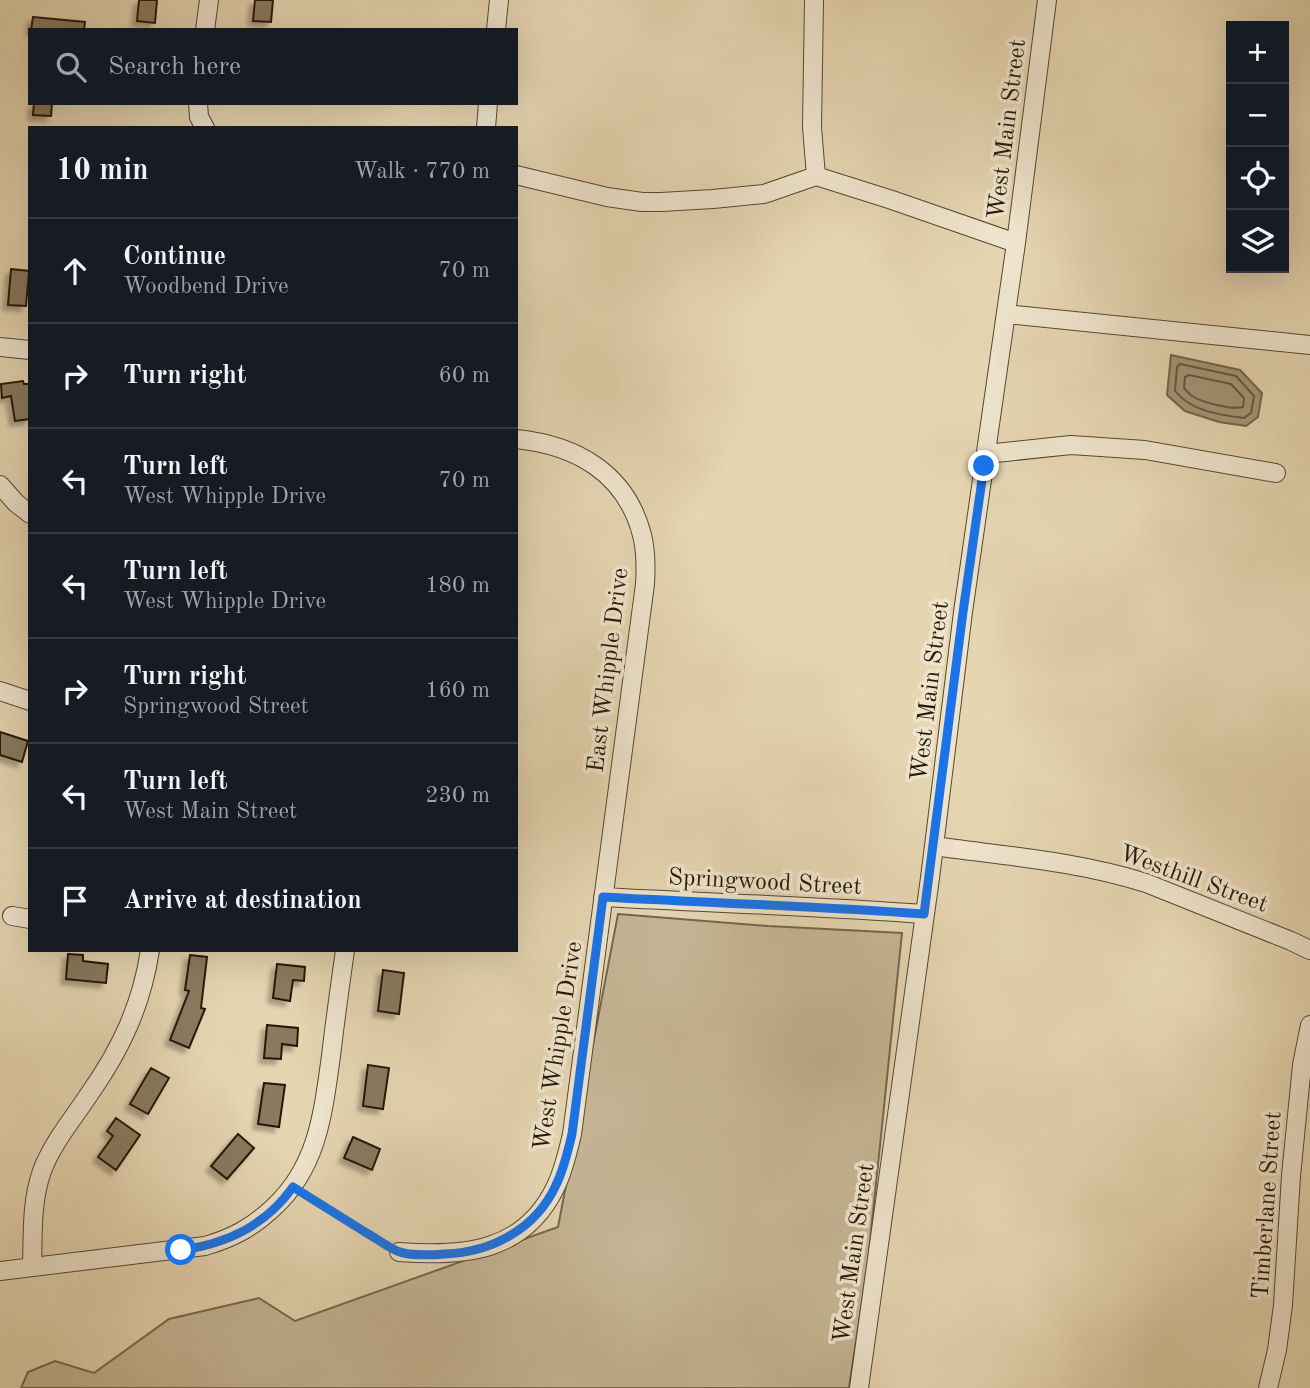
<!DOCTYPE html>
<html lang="en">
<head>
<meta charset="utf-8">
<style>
	:root { --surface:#171b24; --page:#242831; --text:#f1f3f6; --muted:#9ea1a6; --line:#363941 }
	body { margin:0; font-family:"Old Standard TT",serif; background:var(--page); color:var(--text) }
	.controls { position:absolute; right:21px; top:21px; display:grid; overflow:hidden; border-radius:0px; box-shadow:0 7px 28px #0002 }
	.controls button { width:63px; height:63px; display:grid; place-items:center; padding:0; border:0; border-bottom:2px solid var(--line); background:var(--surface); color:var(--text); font:35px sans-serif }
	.stop { position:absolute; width:21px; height:21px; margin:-16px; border:5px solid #1a73e8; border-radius:50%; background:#fff }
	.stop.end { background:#1a73e8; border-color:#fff; box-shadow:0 2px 7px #0008 }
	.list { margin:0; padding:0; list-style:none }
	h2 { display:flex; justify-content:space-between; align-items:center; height:91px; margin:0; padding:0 28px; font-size:30px }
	h2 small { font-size:23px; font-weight:400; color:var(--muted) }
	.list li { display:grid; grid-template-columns:46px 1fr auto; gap:21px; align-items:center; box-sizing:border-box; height:105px; padding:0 28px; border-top:2px solid var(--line) }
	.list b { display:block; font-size:26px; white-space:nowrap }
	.list p { margin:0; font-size:23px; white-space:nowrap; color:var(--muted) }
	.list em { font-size:23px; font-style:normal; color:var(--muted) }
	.icon { flex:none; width:38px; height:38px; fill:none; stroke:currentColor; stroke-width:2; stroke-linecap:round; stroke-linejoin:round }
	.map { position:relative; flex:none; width:1310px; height:1388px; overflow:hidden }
	.search { position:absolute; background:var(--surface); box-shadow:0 7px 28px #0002; left:28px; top:28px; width:490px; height:77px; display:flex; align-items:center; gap:18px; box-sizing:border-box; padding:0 24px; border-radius:0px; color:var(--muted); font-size:26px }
	.panel { position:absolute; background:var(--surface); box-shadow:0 7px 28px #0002; left:28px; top:126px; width:490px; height:826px; border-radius:0px }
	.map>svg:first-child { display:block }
</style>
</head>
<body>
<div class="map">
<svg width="1310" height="1388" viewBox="0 0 1310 1388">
	<defs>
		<filter id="shadow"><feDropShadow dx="-5" dy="5" stdDeviation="2" flood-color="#0004"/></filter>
	</defs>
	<rect width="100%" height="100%" fill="#e5d5b1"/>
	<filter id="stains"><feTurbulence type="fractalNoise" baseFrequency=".00286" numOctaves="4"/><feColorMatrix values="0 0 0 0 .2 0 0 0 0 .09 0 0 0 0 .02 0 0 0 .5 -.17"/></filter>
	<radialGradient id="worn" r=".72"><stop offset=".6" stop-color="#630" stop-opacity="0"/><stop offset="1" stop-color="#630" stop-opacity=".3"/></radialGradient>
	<path fill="#c5b594" stroke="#76664e" stroke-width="2" d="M 618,914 L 768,926 L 902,933 L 868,1261 L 849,1388 L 21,1388 L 28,1372 L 55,1361 L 94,1373 L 169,1319 L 259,1298 L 295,1321 L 558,1227 Z"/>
	<path fill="#a49577" stroke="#72634a" stroke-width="2" d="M 1171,355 L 1240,370 L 1262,393 L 1258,417 L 1246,426 L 1219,422 L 1185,411 L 1167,395 Z"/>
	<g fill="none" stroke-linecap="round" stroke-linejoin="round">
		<path stroke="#65563f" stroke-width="2" d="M 1180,364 L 1236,376 L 1254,396 L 1251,413 L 1244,418 C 1219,415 1191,411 1175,391 L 1177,367 Z
			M 1189,375 L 1231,384 L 1244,398 L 1243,407 C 1232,410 1203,403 1192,396 C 1189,394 1186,390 1184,388 L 1185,377 Z"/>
	</g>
	<path fill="#897a5f" stroke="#261807" stroke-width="2" filter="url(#shadow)" d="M 139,0 L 157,0 L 155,23 L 137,21 Z
		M 255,0 L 273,0 L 271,22 L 253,21 Z
		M 33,17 L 85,22 L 84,30 L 31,30 Z
		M 34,103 L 52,103 L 51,116 L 33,115 Z
		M 11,269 L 29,271 L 26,306 L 8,305 Z
		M 23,381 L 24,384 L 30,384 L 30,419 L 15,421 L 11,396 L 2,398 L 1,384 Z
		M 0,732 L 28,741 L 22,762 L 0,755 Z
		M 68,954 L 83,955 L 83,961 L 108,964 L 106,983 L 66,979 Z
		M 190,955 L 207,957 L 201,1008 L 205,1009 L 189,1048 L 170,1040 L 189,991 L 185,990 Z
		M 277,964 L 305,967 L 304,981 L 293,980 L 290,1001 L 273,998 Z
		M 383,970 L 404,973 L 399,1014 L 378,1011 Z
		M 267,1025 L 298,1028 L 297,1046 L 282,1044 L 281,1059 L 264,1058 Z
		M 368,1065 L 389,1068 L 383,1109 L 363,1106 Z
		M 151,1068 L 169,1078 L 148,1114 L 130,1104 Z
		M 264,1083 L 285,1085 L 279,1127 L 258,1124 Z
		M 116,1118 L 140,1135 L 116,1170 L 98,1157 L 113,1136 L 107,1131 Z
		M 238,1134 L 254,1148 L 227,1179 L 211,1166 Z
		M 353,1137 L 380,1149 L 372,1170 L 344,1158 Z"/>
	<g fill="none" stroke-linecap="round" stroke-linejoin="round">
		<defs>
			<path id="minor" d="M 814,0 L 812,127 L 816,176
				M 205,30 L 209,0
				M 496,30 L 499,0
				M 198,103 L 199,117 L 205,128
				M 486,128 L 488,103
				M 516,175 L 607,197 L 642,202 L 661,202 L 713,199 L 764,194 L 816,176 L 892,200 L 1016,243
				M 1006,314 L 1310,345
				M 0,347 L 30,350
				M 986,454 L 1071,445 L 1145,450 L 1276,473
				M 0,485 L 16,503 L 30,514
				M 0,691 L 30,701
				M 934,846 C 1005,856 1077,861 1146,883 L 1291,941 L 1310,950
				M 603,897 C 710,903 817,906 924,914
				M 12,916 L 30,919
				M 399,1252 C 464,1257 525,1252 556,1186 C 564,1169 568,1151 572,1134 L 645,584 C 646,568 646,551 642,535 C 626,473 576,445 516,439
				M 32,1267 C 33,1235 31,1202 42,1171 C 53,1142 73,1119 90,1093 C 121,1049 142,1004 150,950
				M 0,1271 L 205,1246 C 233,1238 253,1227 274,1207 C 318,1166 323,1113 331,1056 C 335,1021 340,986 345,950
				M 859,1388 L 930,878 L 963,612 L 1016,243 L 1047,0
				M 1268,1388 L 1277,1350 L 1283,1305 L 1291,1176 L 1302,1065 L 1310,1025"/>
		</defs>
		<use href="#minor" stroke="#564732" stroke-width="20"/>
		<path stroke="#261807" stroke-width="2.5" stroke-dasharray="5 3.5" stroke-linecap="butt" d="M 303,1194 L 387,1245"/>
		<use href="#minor" stroke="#eee4cc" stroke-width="18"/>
	</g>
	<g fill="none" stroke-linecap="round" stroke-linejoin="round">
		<path stroke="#1a73e8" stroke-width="9" d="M 181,1250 C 227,1244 265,1226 293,1187 C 317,1202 341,1217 365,1232 C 376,1238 386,1246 397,1251 C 409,1256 432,1255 445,1254 C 492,1252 536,1229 556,1185 C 564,1169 568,1151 572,1134 L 603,897 C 710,903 817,906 924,914 L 963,612 L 984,466"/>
	</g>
	<g text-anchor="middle" stroke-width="7" stroke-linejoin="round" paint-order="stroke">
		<g font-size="24" fill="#261807" stroke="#eee4cc">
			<text transform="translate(1006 129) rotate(-83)" y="8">West Main Street</text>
			<text transform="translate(607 670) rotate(-83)" y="8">East Whipple Drive</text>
			<text transform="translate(929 691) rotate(-83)" y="8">West Main Street</text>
			<text transform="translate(1194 878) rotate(20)" y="8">Westhill Street</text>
			<text transform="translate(765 881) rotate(3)" y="8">Springwood Street</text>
			<text transform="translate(557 1046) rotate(-81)" y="8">West Whipple Drive</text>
			<text transform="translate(1266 1205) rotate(-86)" y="8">Timberlane Street</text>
			<text transform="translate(853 1253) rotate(-82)" y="8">West Main Street</text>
		</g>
	</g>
	<rect width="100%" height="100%" filter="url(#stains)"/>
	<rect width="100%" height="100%" fill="url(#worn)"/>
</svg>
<div class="controls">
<button>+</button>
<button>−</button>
<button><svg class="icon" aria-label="locate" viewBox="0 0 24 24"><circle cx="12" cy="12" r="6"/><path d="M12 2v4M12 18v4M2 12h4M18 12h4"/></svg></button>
<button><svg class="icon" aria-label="layers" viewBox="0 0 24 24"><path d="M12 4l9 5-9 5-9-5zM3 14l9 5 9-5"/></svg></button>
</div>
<div class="stop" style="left:181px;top:1250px"></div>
<div class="stop end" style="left:984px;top:466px"></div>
<div class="search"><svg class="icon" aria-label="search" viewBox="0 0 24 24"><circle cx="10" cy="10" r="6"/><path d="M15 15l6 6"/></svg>Search here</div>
<section class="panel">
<h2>10 min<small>Walk · 770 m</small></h2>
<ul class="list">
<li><svg class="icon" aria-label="ahead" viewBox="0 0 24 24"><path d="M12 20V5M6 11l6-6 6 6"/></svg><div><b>Continue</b><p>Woodbend Drive</p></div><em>70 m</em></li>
<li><svg class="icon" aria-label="right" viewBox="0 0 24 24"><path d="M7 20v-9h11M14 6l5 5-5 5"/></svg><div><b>Turn right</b></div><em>60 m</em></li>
<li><svg class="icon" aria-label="left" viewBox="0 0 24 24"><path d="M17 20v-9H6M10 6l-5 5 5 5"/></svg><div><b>Turn left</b><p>West Whipple Drive</p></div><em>70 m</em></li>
<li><svg class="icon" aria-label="left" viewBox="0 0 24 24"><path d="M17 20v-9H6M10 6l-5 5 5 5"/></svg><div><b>Turn left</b><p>West Whipple Drive</p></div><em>180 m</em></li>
<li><svg class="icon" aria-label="right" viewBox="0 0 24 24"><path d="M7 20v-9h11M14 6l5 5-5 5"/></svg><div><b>Turn right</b><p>Springwood Street</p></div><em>160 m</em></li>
<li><svg class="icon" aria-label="left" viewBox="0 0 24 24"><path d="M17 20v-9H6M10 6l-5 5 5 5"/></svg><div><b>Turn left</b><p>West Main Street</p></div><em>230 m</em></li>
<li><svg class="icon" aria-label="arrive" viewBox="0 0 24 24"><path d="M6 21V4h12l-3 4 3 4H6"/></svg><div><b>Arrive at destination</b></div></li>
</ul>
</section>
</div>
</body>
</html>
